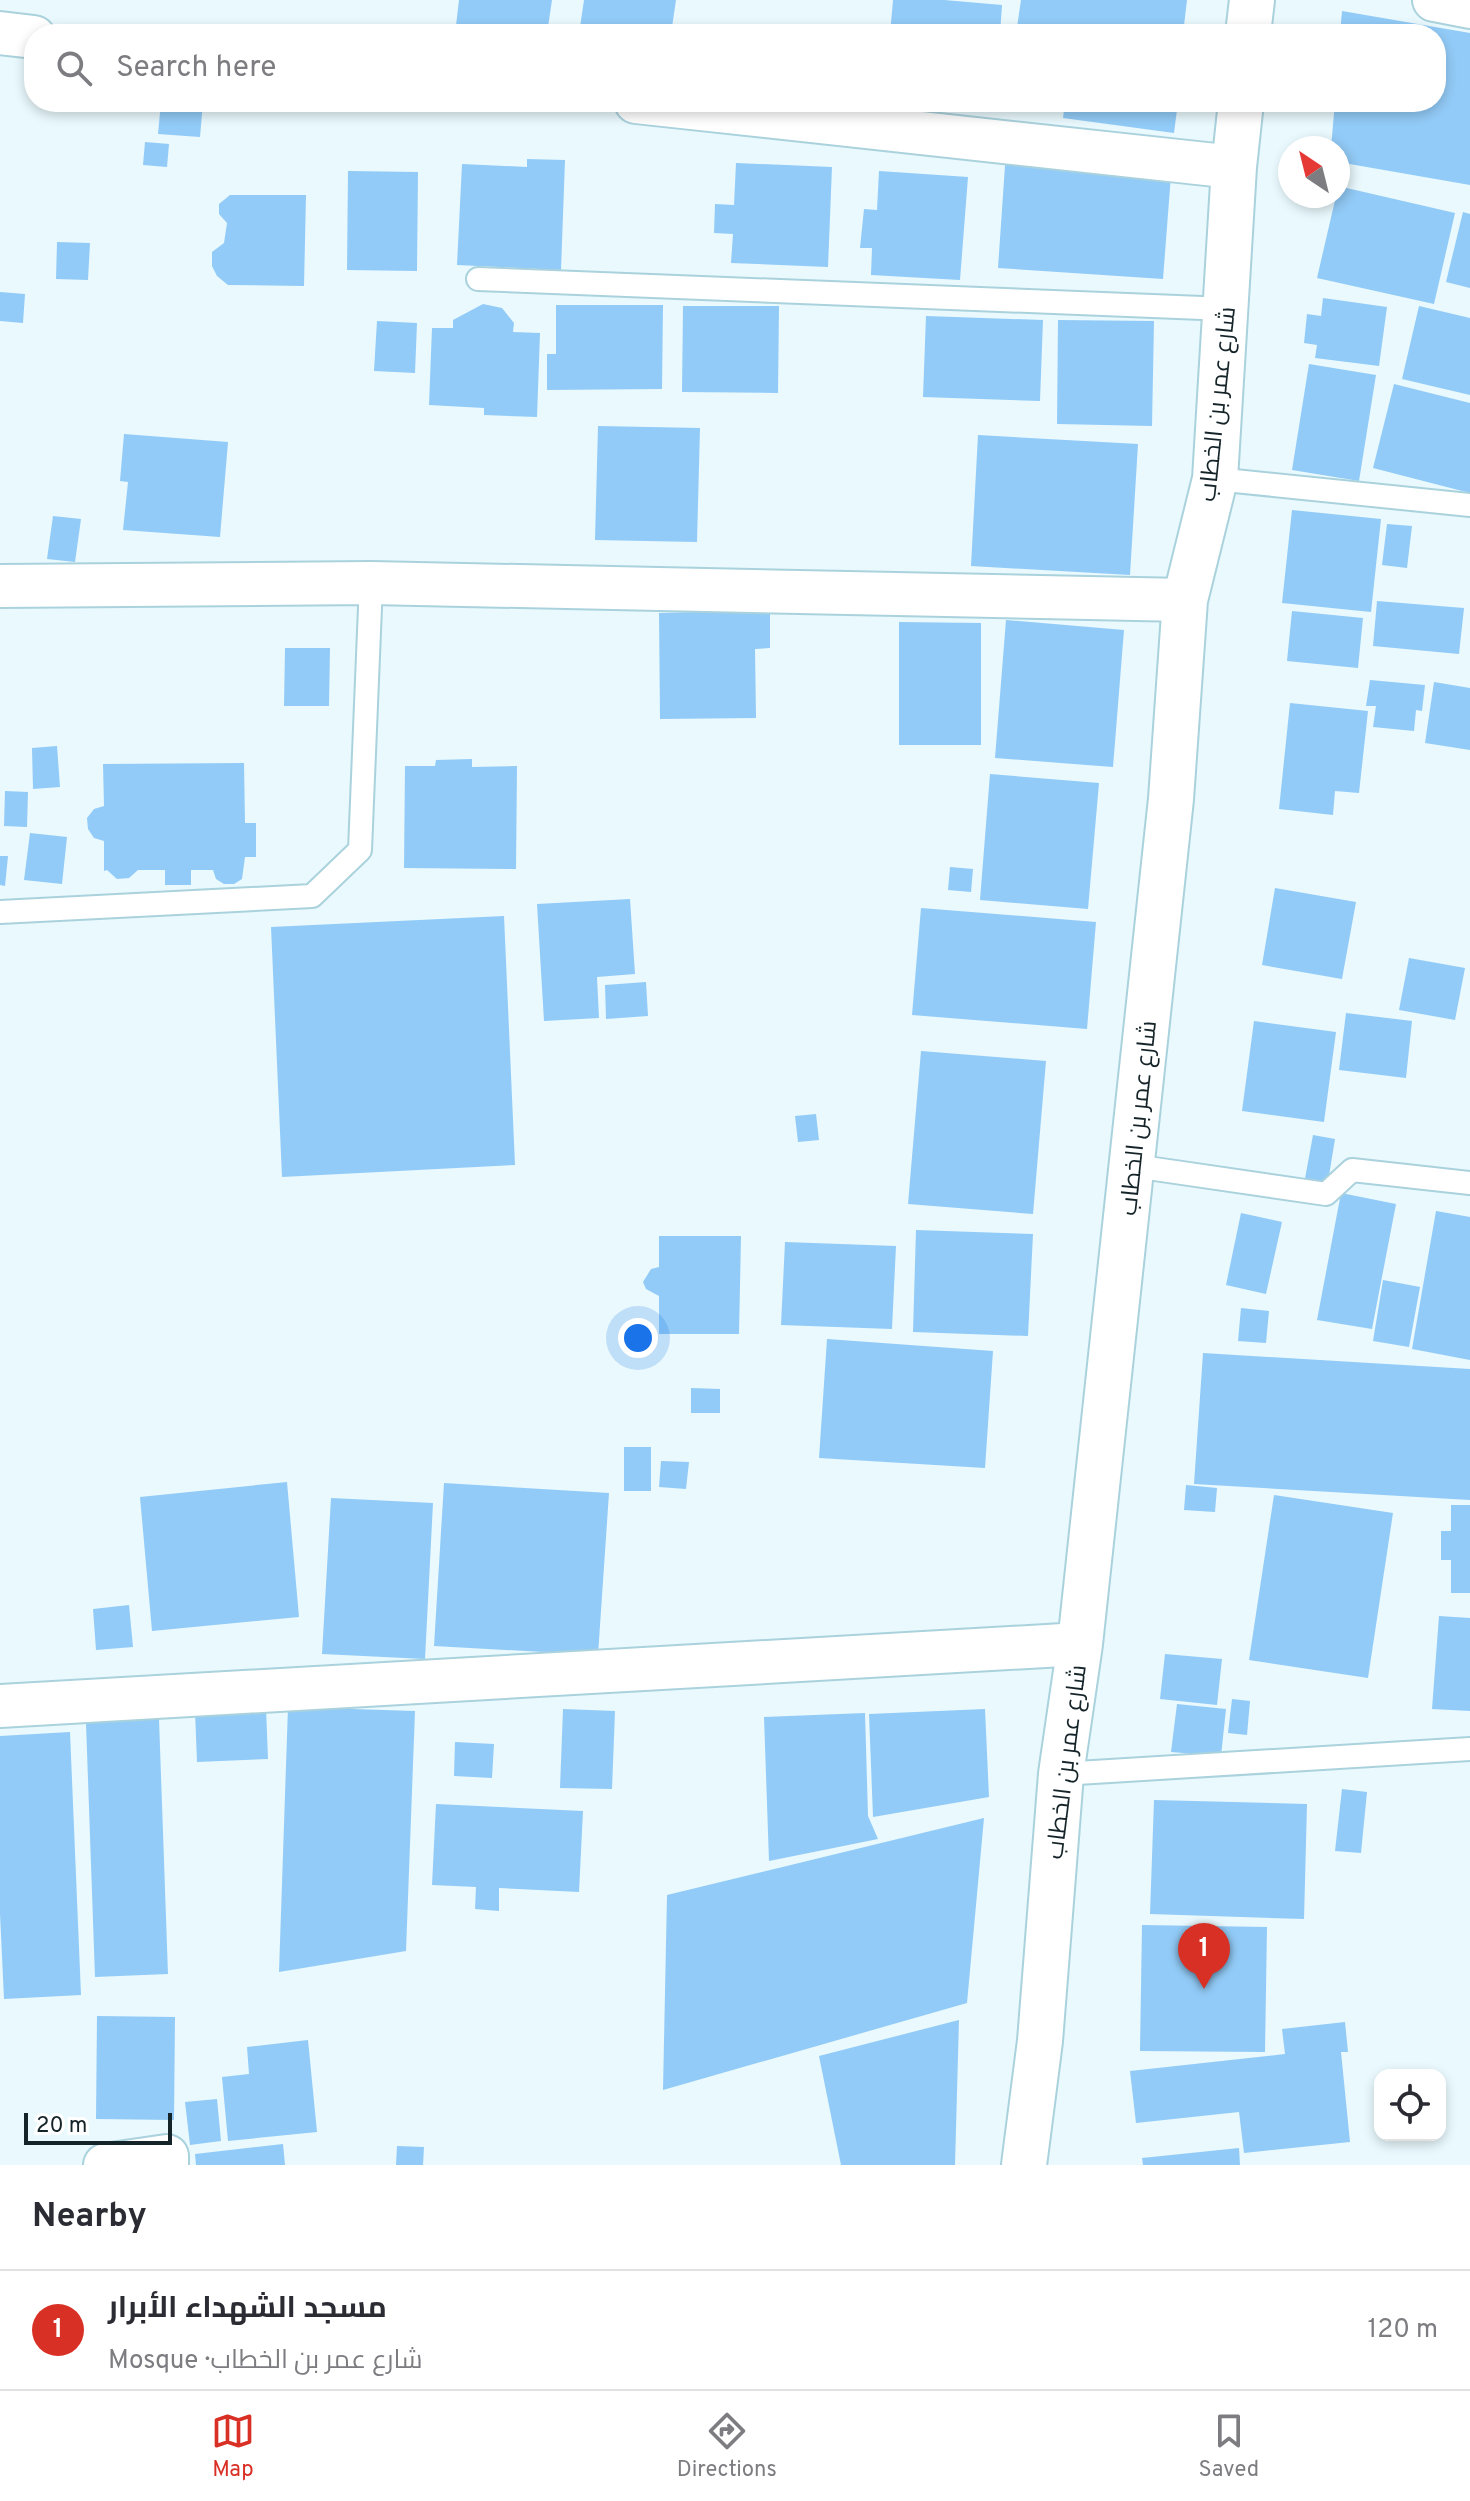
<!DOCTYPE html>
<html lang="en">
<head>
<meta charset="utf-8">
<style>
	:root { --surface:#fff; --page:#f7f7f7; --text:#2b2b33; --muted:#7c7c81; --line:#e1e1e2; --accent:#d93025 }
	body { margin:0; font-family:Overpass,Cairo,sans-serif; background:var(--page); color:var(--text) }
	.controls { position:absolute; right:24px; bottom:24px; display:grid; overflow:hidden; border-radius:16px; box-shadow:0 4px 12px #0003 }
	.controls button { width:72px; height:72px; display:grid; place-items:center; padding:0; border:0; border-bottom:2px solid var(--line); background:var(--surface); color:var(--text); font:40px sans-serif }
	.compass { position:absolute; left:1278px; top:136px; width:72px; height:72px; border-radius:50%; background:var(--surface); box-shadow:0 4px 12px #0003; rotate:325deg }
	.scale { position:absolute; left:24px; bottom:20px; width:148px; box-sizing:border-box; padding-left:8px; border:4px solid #152429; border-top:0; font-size:22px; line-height:28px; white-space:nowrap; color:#152429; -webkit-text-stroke:6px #fff; paint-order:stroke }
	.you { position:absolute; left:638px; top:1338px; width:28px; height:28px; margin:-20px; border:6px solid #fff; border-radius:50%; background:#1a73e8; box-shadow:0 0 0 12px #1a73e833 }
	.badge { display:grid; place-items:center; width:52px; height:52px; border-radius:50%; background:var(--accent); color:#fff; font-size:26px; font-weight:700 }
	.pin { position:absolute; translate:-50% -66px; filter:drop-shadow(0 2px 4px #0008) }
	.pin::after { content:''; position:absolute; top:42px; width:28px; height:24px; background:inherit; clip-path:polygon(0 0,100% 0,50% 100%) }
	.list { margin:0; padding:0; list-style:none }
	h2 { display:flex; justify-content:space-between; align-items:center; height:104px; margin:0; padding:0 32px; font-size:34px }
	h2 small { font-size:26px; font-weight:400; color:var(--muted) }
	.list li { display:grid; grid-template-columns:52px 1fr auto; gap:24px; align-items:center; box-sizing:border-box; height:120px; padding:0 32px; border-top:2px solid var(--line) }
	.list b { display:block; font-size:30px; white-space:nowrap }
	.list p { margin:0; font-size:26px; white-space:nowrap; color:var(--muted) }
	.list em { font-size:26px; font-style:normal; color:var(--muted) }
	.icon { flex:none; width:44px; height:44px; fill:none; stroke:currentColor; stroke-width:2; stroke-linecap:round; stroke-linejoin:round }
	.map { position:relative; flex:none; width:1470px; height:2165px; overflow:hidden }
	.search { position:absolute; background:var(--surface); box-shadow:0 4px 12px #0003; left:24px; right:24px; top:24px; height:88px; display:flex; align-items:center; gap:20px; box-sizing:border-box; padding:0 28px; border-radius:32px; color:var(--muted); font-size:30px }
	.sheet { height:224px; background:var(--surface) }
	nav { display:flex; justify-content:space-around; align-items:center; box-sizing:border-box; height:112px; border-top:2px solid var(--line); background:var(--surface); font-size:22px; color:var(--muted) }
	nav a { display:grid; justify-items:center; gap:4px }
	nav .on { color:var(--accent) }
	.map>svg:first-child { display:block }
</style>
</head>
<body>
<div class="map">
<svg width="1470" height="2165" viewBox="0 0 1470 2165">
	<rect width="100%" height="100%" fill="#e9f9fd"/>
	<path fill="#92cbf7" d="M 459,0 L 552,0 L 547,34 L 455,34 Z
		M 584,0 L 676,0 L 671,34 L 579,34 Z
		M 893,0 L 944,0 L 1002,5 L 1000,34 L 890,34 Z
		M 1021,0 L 1187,0 L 1183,34 L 1016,34 Z
		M 1342,11 L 1470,33 L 1470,185 L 1338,162 L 1338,148 L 1331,148 L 1335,102 L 1436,102 L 1436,34 L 1340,34 Z
		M 161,102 L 203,102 L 200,137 L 158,134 Z
		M 1065,102 L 1178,102 L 1174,133 L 1063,118 Z
		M 145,142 L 169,144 L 167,167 L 143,165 Z
		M 1006,151 L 1172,162 L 1163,279 L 998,268 Z
		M 527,159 L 565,160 L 561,270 L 457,265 L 462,164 L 527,167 Z
		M 736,163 L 832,167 L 828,267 L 731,263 L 733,234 L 714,233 L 715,204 L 734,205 Z
		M 348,171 L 418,172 L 417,271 L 347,270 Z
		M 879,171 L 968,177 L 960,280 L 871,275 L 872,248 L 860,248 L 864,209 L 877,210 Z
		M 1338,186 L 1455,213 L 1434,304 L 1317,278 L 1336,196 L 1338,196 Z
		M 230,195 L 306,195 L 304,286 L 228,285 L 217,276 L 212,266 L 212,252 L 224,243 L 227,223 L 219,214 L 219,204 Z
		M 1463,212 L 1470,214 L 1470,288 L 1446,282 Z
		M 57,242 L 90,243 L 88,280 L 56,279 Z
		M 0,292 L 25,294 L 23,323 L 0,321 Z
		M 1323,298 L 1387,307 L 1379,366 L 1315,358 L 1317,345 L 1304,343 L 1307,314 L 1321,316 Z
		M 483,304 L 502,308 L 514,323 L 513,332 L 540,333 L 537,417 L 484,415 L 484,408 L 429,405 L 432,328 L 453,328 L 453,320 Z
		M 556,305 L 663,305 L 662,389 L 547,390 L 547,354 L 556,354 Z
		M 683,306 L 779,306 L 778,393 L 682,392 Z
		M 1419,306 L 1470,318 L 1470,395 L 1402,379 Z
		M 926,316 L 1043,320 L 1040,401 L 923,397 Z
		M 1058,320 L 1154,321 L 1152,426 L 1057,424 Z
		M 377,321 L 417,323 L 415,373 L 374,371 Z
		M 1309,364 L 1376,375 L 1359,481 L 1292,470 Z
		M 1394,384 L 1470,403 L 1470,493 L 1373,468 Z
		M 598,426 L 700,428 L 697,542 L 595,540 Z
		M 124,434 L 228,442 L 220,537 L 123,530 L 128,482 L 120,481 Z
		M 978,435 L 1138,444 L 1130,575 L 971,566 Z
		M 1292,510 L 1381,519 L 1371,612 L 1282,603 Z
		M 53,516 L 81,519 L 75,562 L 47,559 Z
		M 1387,524 L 1412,526 L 1407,568 L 1382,565 Z
		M 1377,601 L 1464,608 L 1459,654 L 1373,646 Z
		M 770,610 L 770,648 L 755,649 L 756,718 L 660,719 L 659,613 Z
		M 1292,611 L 1363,618 L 1358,668 L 1287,661 Z
		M 1006,620 L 1124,630 L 1113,767 L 995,758 Z
		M 899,622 L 981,623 L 981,745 L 899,745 Z
		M 285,648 L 330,648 L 329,706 L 284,706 Z
		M 1370,680 L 1425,685 L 1422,711 L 1416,710 L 1414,731 L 1373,727 L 1376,706 L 1366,706 Z
		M 1434,682 L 1470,688 L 1470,750 L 1425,743 Z
		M 1290,703 L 1368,711 L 1359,793 L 1335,791 L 1333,815 L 1279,809 Z
		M 57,746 L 60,787 L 33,789 L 32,748 Z
		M 472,759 L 472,767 L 517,766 L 516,869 L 404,868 L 405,766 L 435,766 L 436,760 Z
		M 244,763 L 245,823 L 256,823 L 256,857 L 245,857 L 242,879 L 234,884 L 224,884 L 216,879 L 213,870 L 191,870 L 191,885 L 165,885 L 165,870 L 138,870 L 129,878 L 117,879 L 107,870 L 104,871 L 104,841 L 94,838 L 88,829 L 87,818 L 94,809 L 104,806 L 103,764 Z
		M 990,774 L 1099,783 L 1088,909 L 980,900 Z
		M 5,791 L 28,792 L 27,827 L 4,826 Z
		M 30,833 L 67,837 L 62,884 L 24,880 Z
		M 0,856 L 8,856 L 5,886 L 0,885 Z
		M 950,867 L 973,869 L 971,892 L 948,890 Z
		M 1275,888 L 1356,902 L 1342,979 L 1262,965 Z
		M 630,899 L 635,974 L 597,977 L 599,1018 L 544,1021 L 537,904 Z
		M 921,908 L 1096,922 L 1087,1029 L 912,1015 Z
		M 504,916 L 515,1165 L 282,1177 L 271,927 Z
		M 1409,958 L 1465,968 L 1455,1020 L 1399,1010 Z
		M 646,982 L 648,1016 L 606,1019 L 605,985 Z
		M 1346,1013 L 1412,1021 L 1406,1078 L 1339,1070 Z
		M 1254,1021 L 1336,1032 L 1324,1122 L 1242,1111 Z
		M 921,1051 L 1046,1061 L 1033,1214 L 908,1204 Z
		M 816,1114 L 819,1140 L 798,1142 L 795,1116 Z
		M 1313,1135 L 1335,1139 L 1327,1188 L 1304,1184 Z
		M 1341,1193 L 1396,1204 L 1372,1329 L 1317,1320 Z
		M 1436,1211 L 1470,1217 L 1470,1360 L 1412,1349 Z
		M 1241,1213 L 1282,1222 L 1266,1294 L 1226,1285 Z
		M 916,1230 L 1033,1234 L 1028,1336 L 913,1332 Z
		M 659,1236 L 741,1236 L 739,1334 L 659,1334 L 659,1296 L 646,1289 L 643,1282 L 651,1269 L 659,1267 Z
		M 785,1242 L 896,1246 L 892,1329 L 781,1325 Z
		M 1383,1280 L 1420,1287 L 1409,1347 L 1373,1341 Z
		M 1241,1308 L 1269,1311 L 1266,1343 L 1238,1341 Z
		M 827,1339 L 993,1351 L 985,1468 L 819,1458 Z
		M 1203,1353 L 1470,1369 L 1470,1500 L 1194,1484 Z
		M 691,1388 L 720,1389 L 720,1413 L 691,1413 Z
		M 624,1447 L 651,1447 L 651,1491 L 624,1491 Z
		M 661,1461 L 689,1462 L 686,1489 L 659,1487 Z
		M 287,1482 L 299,1617 L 152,1631 L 140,1497 Z
		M 444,1483 L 609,1493 L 598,1655 L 434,1646 Z
		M 1186,1485 L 1217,1488 L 1215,1512 L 1184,1510 Z
		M 1274,1495 L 1393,1513 L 1368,1678 L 1249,1660 Z
		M 331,1498 L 433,1503 L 425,1659 L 322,1654 Z
		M 1451,1505 L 1470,1505 L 1470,1593 L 1451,1593 L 1451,1560 L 1441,1560 L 1441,1531 L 1451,1531 Z
		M 129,1605 L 133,1647 L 96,1650 L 93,1609 Z
		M 1439,1616 L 1470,1618 L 1470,1711 L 1432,1709 Z
		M 1165,1654 L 1222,1659 L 1217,1705 L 1160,1699 Z
		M 1232,1699 L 1250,1701 L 1247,1735 L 1228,1733 Z
		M 1177,1704 L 1226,1709 L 1221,1756 L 1171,1752 Z
		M 288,1707 L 415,1711 L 406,1951 L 279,1972 Z
		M 266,1708 L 268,1759 L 197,1762 L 195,1711 Z
		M 563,1709 L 615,1711 L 612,1789 L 560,1788 Z
		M 985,1709 L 989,1797 L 873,1817 L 869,1714 Z
		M 865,1713 L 868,1816 L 878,1839 L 769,1861 L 764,1717 Z
		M 159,1719 L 168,1974 L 95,1977 L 86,1723 Z
		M 70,1732 L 81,1995 L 4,1999 L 0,1914 L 0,1736 Z
		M 455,1742 L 494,1744 L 492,1778 L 454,1776 Z
		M 1342,1789 L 1367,1792 L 1361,1853 L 1335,1851 Z
		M 1154,1800 L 1307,1804 L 1304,1919 L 1150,1914 Z
		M 436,1804 L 583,1811 L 579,1892 L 499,1888 L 499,1911 L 475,1909 L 476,1887 L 432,1885 Z
		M 984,1818 L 967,2003 L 663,2090 L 667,1895 Z
		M 1142,1925 L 1267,1927 L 1265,2052 L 1140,2051 Z
		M 97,2016 L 175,2017 L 174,2120 L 96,2119 Z
		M 959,2020 L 955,2165 L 841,2165 L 819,2056 Z
		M 1345,2022 L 1348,2052 L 1341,2052 L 1350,2142 L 1244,2153 L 1239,2112 L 1136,2123 L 1130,2071 L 1285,2054 L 1282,2029 Z
		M 308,2040 L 317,2132 L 228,2141 L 222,2077 L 249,2074 L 247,2047 Z
		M 217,2099 L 221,2141 L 190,2145 L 185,2102 Z
		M 283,2144 L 285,2165 L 196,2165 L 195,2154 Z
		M 397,2146 L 424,2147 L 423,2165 L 396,2165 Z
		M 1239,2148 L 1240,2165 L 1143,2165 L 1142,2158 Z"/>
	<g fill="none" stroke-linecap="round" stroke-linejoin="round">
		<defs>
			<path id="lane" d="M 478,279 L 1227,309
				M 1215,479 L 1470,505
				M 0,912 L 312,896 L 360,850 L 371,583
				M 1134,1166 L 1326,1194 L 1352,1170 L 1470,1183
				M 1061,1774 L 1470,1749"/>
			<path id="street" d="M 1434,0 L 1470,7
				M 0,33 L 34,37
				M 636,102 L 1234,167
				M 0,586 L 371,583 L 1185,600
				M 0,1706 L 1080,1644
				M 105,2165 L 167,2156 L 167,2165"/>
			<path id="secondary" d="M 1248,34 L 1252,0
				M 1024,2165 L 1040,2041 L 1061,1774 L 1080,1644 L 1171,799 L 1185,600 L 1215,479 L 1234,167 L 1241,102"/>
		</defs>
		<use href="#lane" stroke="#aad2dd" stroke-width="26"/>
		<use href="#street" stroke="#aad2dd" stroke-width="46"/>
		<use href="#secondary" stroke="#aad2dd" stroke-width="48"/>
		<use href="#lane" stroke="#fff" stroke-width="22"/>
		<use href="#street" stroke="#fff" stroke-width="42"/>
		<use href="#secondary" stroke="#fff" stroke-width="44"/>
	</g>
	<g text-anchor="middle" stroke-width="8" stroke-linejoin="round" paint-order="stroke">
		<g font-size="24" fill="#152429" stroke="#fff">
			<text transform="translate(1217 404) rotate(-84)" y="8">شارع عمر بن الخطاب</text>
			<text transform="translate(1138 1118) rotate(-84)" y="8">شارع عمر بن الخطاب</text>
			<text transform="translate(1066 1762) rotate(-83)" y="8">شارع عمر بن الخطاب</text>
		</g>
	</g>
</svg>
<div class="controls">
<button><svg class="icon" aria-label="locate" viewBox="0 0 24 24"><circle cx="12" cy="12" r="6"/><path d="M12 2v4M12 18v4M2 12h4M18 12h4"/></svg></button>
</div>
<svg class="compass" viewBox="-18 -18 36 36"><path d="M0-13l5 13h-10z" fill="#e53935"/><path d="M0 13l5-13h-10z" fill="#7c7c81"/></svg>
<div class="scale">20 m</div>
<div class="you"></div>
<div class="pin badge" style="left:1204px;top:1989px">1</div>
<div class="search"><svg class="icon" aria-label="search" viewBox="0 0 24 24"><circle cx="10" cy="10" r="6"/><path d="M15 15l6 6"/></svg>Search here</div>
</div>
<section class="sheet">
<h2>Nearby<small></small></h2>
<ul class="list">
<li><span class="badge">1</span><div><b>مسجد الشهداء الأبرار</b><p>Mosque · شارع عمر بن الخطاب</p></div><em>120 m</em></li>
</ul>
</section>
<nav>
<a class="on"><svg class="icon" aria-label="map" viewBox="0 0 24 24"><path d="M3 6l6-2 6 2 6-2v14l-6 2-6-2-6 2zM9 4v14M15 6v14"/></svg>Map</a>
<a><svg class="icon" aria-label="directions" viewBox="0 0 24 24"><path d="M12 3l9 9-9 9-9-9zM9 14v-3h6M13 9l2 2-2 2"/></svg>Directions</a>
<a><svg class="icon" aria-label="saved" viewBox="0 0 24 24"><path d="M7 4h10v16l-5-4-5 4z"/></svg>Saved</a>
</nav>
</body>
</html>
